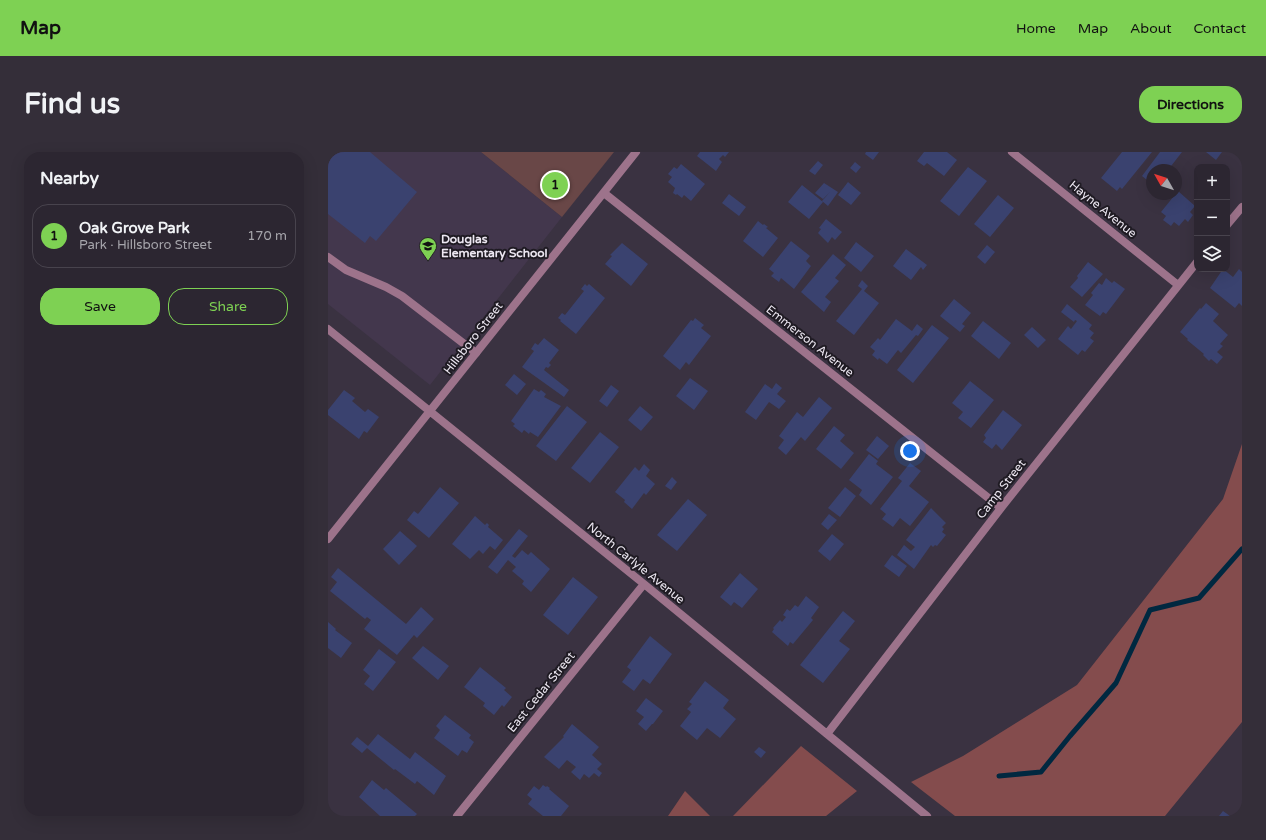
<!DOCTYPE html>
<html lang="en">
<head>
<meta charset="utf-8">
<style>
	:root { --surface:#2c2631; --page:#342e39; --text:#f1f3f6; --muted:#a6a5ab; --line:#48434d; --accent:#7ed153 }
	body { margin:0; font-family:"Varela Round",sans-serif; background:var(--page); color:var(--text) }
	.controls { position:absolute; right:12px; top:12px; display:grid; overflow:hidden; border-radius:8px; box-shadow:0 4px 16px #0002 }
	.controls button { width:36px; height:36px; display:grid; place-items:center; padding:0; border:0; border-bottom:1px solid var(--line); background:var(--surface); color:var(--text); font:20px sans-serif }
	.compass { position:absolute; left:818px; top:12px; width:36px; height:36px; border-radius:50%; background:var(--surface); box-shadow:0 4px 16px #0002; rotate:309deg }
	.you { position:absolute; left:582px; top:299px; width:14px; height:14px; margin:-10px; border:3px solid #fff; border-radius:50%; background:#1a73e8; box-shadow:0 0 0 6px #1a73e833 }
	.badge { display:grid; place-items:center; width:26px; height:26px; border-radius:50%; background:var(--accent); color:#111; font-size:13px; font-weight:700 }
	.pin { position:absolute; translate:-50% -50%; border:2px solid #fff; box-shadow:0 1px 4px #0006 }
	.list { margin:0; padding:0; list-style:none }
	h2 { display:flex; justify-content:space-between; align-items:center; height:52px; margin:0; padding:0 16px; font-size:17px }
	h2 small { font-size:13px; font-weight:400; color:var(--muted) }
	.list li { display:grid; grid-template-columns:26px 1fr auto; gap:12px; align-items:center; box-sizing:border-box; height:64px; margin:0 8px 8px; padding:0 8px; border:1px solid var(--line); border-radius:16px }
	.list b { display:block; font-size:15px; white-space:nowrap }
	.list p { margin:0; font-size:13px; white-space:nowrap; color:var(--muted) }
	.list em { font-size:13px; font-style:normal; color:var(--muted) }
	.actions { display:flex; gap:8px; padding:12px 16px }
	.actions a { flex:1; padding:9px 0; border:1px solid var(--accent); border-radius:16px; text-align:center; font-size:14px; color:var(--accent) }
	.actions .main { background:var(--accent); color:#111 }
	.icon { flex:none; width:22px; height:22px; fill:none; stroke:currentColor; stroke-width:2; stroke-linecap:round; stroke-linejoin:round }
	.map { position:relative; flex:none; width:914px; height:664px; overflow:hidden; border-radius:16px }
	header { display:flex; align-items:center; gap:24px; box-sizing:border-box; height:56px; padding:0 20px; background:var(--accent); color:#111 }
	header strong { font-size:19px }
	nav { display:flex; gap:22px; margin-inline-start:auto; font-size:14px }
	.intro { display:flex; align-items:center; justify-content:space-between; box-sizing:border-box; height:96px; padding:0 24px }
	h1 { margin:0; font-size:28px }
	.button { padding:10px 18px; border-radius:16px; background:var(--accent); color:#111; font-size:14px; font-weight:700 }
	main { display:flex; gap:24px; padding:0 24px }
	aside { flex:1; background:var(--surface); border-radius:16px; box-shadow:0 4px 16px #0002 }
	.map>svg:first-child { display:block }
</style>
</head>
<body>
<header>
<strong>Map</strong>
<nav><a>Home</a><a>Map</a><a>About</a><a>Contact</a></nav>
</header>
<div class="intro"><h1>Find us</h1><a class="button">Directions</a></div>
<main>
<aside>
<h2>Nearby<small></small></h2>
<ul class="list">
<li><span class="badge">1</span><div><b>Oak Grove Park</b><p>Park · Hillsboro Street</p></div><em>170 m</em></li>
</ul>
<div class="actions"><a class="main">Save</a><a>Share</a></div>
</aside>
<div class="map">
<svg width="914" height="664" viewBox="0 0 914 664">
	<rect width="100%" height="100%" fill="#3a3241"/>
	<path fill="#43374d" d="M 0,0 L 153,0 L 234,65 L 102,233 L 0,152 Z"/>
	<path fill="#694747" d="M 153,0 L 286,0 L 234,65 Z"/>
	<path fill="#844c4d" d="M 914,292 L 914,570 L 837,664 L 627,664 L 583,630 L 635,604 L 749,533 L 895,347 Z
		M 473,594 L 529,639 L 498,664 L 405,664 Z
		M 357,639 L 382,664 L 340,664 Z"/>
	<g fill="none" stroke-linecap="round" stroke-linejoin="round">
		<path stroke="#002840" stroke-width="5" d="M 671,624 L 713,620 L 742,584 L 788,531 L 822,458 L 871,446 L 914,397"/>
	</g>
	<path fill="#3a426f" d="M 0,0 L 42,0 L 89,40 L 48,89 L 42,84 L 37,91 L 0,62 Z
		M 372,0 L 401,0 L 397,5 L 395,3 L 391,7 L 394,10 L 388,19 L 369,4 Z
		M 538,0 L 551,0 L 545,8 L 537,2 Z
		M 596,0 L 619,0 L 629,8 L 616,24 L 599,11 L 596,14 L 589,9 Z
		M 794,0 L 824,0 L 794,37 L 792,35 L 789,39 L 773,26 Z
		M 832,0 L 854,0 L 840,18 L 824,18 L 824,32 L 814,24 Z
		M 878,0 L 894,0 L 888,8 Z
		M 490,9 L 495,13 L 487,23 L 481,19 Z
		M 527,10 L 533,15 L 528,21 L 522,16 Z
		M 353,12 L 377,32 L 363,49 L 356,43 L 354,46 L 349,42 L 348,43 L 345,41 L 347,36 L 340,30 L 344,25 L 340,22 L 346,15 L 349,17 Z
		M 640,15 L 659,29 L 631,64 L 612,49 Z
		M 520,30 L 533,41 L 523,53 L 510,43 Z
		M 496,31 L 510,40 L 500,54 L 494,49 L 502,40 L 495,47 L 487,41 Z
		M 474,33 L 495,50 L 481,67 L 460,50 Z
		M 850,39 L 867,54 L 862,60 L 865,63 L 860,70 L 857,67 L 851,74 L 846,70 L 843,74 L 835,68 L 838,64 L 833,60 Z
		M 401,42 L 418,55 L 411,64 L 394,51 Z
		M 670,43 L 686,56 L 662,85 L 646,72 Z
		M 498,67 L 514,80 L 507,88 L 504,85 L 500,91 L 490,81 L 493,77 L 491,76 Z
		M 430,69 L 435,73 L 436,72 L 440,75 L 438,76 L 450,86 L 435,105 L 415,89 Z
		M 463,89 L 482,104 L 478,109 L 483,114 L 466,137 L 453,126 L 451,130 L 443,124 L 446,121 L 441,117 Z
		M 528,90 L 546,104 L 533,120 L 516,106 Z
		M 294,91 L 320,112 L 303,134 L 277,112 L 284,104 L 282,103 Z
		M 659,93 L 667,100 L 657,112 L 649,105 Z
		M 578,97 L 599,113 L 595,118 L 593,115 L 583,128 L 565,114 Z
		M 505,102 L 518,113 L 507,126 L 511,129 L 497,145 L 503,150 L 496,160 L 473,140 Z
		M 760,110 L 775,122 L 754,145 L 742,135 L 750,126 L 749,124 Z
		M 895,117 L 905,125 L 911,117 L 914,120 L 914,154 L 911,151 L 907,156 L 882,136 Z
		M 778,126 L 784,131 L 786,129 L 797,137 L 778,162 L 775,160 L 772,164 L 757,153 L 765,143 L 763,141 L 771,131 L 774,133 Z
		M 534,128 L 540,134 L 536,139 L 551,151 L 526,183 L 508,169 L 534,137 L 530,134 Z
		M 257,132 L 259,134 L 261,132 L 277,146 L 248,182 L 232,169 L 233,168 L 230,166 L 234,161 L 237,163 L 256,139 L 253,137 Z
		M 626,147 L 643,161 L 634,172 L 637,174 L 632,180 L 612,164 Z
		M 878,151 L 891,162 L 885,169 L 900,183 L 892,192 L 895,194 L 889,200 L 895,205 L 889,212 L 883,207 L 881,209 L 875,203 L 876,202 L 859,188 L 860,187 L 852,180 L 872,156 L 873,157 Z
		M 739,152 L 764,173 L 761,177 L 766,181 L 762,186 L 766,189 L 757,200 L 754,198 L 750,203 L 730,187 L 740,174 L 743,177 L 749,169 L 747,168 L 746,170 L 733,160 Z
		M 367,166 L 376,173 L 373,176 L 383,184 L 361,213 L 358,210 L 352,218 L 335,204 L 363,168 L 365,169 Z
		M 568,167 L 584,179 L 589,172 L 595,177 L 590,184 L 588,183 L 573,201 L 570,198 L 559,212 L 551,206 L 550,208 L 544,203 L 547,199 L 542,195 L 550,186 L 552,188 Z
		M 655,169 L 683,191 L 671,207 L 643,184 Z
		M 604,173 L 621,186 L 585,231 L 569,218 Z
		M 704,175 L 718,188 L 710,196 L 696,183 Z
		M 216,186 L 231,198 L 221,211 L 223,213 L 220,216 L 218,215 L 216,218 L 241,238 L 236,245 L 194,215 L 206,199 L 203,197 L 207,191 L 210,193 Z
		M 186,222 L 198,232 L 189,243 L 177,233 Z
		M 362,226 L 380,239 L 366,258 L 348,244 Z
		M 642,229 L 666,248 L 643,276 L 630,266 L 635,260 L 624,251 Z
		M 448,231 L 454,236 L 449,242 L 458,249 L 451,257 L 441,250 L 428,268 L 417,260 L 437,232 L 444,237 Z
		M 283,233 L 291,239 L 279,255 L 271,249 Z
		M 206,237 L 211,240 L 213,238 L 218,242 L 216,245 L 233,254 L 210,285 L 202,280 L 201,282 L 196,278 L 194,281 L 185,274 L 187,272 L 183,269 Z
		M 16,238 L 27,246 L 24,249 L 37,260 L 40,257 L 51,265 L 39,281 L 36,279 L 31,287 L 0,263 L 0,258 Z
		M 491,245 L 504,256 L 477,289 L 473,285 L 458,303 L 450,296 L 456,288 L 451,284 L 469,260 L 475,265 Z
		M 239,254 L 259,270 L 228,309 L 208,294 Z
		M 312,254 L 325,265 L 313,279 L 300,268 Z
		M 675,258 L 694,273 L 674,298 L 668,292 L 664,297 L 655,290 L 658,286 L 656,283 Z
		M 506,274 L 517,283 L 512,289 L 526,301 L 513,317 L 488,297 Z
		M 272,280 L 291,295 L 262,331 L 243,316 Z
		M 549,284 L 561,294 L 550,307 L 538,298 Z
		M 541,302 L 550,309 L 548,312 L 565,325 L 543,353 L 531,343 L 534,338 L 521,328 Z
		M 582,311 L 593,319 L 581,334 L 601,350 L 582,374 L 572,366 L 565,375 L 554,367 L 558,362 L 552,357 L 574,329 L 570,326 Z
		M 316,312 L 322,318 L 318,324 L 327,332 L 318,343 L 316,341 L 304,357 L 296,350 L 297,348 L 287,340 L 307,315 L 311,319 Z
		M 344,325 L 349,330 L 343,338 L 337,334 Z
		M 112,335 L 131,351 L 101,386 L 79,368 L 86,359 L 90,362 Z
		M 517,335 L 528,344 L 512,365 L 500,356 Z
		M 360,347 L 379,363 L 349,399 L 329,383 Z
		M 603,356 L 618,371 L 614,375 L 616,377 L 614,380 L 618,383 L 609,394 L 607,393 L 605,395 L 603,393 L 586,417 L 569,403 L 576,393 L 583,399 L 587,395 L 578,388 Z
		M 501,362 L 509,368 L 500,378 L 493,372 Z
		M 147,364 L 157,373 L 159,371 L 161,373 L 160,375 L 175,388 L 167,398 L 162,394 L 155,402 L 151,398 L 142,407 L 124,392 Z
		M 191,377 L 200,384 L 184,404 L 187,406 L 194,398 L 200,403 L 203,400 L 222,417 L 203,440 L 194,432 L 196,429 L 184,419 L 188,415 L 180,408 L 169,422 L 160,415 Z
		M 72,379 L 89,394 L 71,413 L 55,397 Z
		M 504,382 L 516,392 L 502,409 L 490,399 Z
		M 564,403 L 579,414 L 571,425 L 556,414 Z
		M 10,416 L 78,472 L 93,455 L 106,467 L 89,486 L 86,483 L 69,503 L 36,477 L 43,468 L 39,465 L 37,467 L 2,439 L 9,430 L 3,425 Z
		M 412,421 L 430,437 L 414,456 L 406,450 L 403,454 L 392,445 Z
		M 245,425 L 270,445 L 240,483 L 215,463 Z
		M 478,444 L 491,455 L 483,466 L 485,468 L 465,492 L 462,490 L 460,494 L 444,480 L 446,477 L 445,476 L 452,468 L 454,470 L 458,465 L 455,463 L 459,457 L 462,459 L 467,453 L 470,455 Z
		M 515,459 L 527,469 L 511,489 L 522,497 L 495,531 L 472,513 Z
		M 0,470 L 8,477 L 7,478 L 24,491 L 13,506 L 0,496 Z
		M 322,484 L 344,502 L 322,532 L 315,527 L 306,539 L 294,530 L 303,518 L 299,515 Z
		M 95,494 L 121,514 L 110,528 L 84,506 Z
		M 51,497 L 68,510 L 45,539 L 36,532 L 42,524 L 35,518 Z
		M 152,515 L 178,536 L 176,538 L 184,545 L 176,555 L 174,553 L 166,563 L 155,554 L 157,551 L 136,535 Z
		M 377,529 L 401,548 L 395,556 L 408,567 L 392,586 L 379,576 L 369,588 L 352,574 L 363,560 L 359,557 L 364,552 L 361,550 Z
		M 318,546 L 335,559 L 325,572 L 324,572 L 318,579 L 310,572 L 316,565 L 308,559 Z
		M 117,563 L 143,583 L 141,586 L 146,590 L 139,601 L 134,598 L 130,604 L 106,586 L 112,578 L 108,574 Z
		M 244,572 L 271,595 L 264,603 L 274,612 L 269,617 L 274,621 L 271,625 L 266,621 L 261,626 L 256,622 L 252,628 L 243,620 L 248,615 L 239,608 L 231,617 L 216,605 L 236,585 L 235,584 Z
		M 50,582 L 82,607 L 87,600 L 118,624 L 106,643 L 89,629 L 87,632 L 67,617 L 66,618 L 39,596 L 34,601 L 23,592 L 29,585 L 40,594 Z
		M 431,595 L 438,600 L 433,606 L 426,600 Z
		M 44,628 L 56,638 L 58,636 L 89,662 L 87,664 L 52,664 L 31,645 Z
		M 215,633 L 218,635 L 219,634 L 222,636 L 221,637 L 241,654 L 233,664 L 215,664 L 200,652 L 204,647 L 199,643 L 206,634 L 211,638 Z
		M 895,659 L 902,664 L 891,664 Z"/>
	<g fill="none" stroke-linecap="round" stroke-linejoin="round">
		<path stroke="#9d738b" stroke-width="8" d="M 0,105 L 18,118 L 58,135 L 74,144 L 148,201"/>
		<path stroke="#9d738b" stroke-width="8" d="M 684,0 L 850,133
			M 276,41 L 673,356
			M 899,73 L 914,55
			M 0,177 L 316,432 L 599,664
			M 0,387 L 308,0
			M 499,582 L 673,356 L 869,110
			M 129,664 L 316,432"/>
	</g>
	<defs>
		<symbol id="school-pin" viewBox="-11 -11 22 30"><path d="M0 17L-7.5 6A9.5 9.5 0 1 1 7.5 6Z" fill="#7ed153" stroke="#1f1b23"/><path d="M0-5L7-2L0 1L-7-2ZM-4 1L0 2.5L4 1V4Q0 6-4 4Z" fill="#111"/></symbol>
	</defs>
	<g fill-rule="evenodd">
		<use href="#school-pin" x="90" y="84" width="20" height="27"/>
	</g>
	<g text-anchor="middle" stroke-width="4" stroke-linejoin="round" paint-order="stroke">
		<g font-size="12" fill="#ece7f1" stroke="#1f1b23">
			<text transform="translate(775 57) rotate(39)" y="4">Hayne Avenue</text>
			<text transform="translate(145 186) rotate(-52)" y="4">Hillsboro Street</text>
			<text transform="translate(482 189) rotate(38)" y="4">Emmerson Avenue</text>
			<text transform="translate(673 337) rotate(-52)" y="4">Camp Street</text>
			<text transform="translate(308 411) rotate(39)" y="4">North Carlyle Avenue</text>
			<text transform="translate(213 540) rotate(-51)" y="4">East Cedar Street</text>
		</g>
		<g font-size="12" font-weight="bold" fill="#ece7f1" stroke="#1f1b23" text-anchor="start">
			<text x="113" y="91">Douglas<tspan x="113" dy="14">Elementary School</tspan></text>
		</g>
	</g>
</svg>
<div class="controls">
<button>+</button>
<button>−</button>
<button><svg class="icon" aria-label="layers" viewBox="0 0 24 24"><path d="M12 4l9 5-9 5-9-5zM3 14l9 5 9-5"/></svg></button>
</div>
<svg class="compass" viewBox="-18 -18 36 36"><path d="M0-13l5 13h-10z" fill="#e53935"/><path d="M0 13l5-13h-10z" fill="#a6a5ab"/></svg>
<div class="you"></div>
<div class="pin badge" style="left:227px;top:33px">1</div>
</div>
</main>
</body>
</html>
